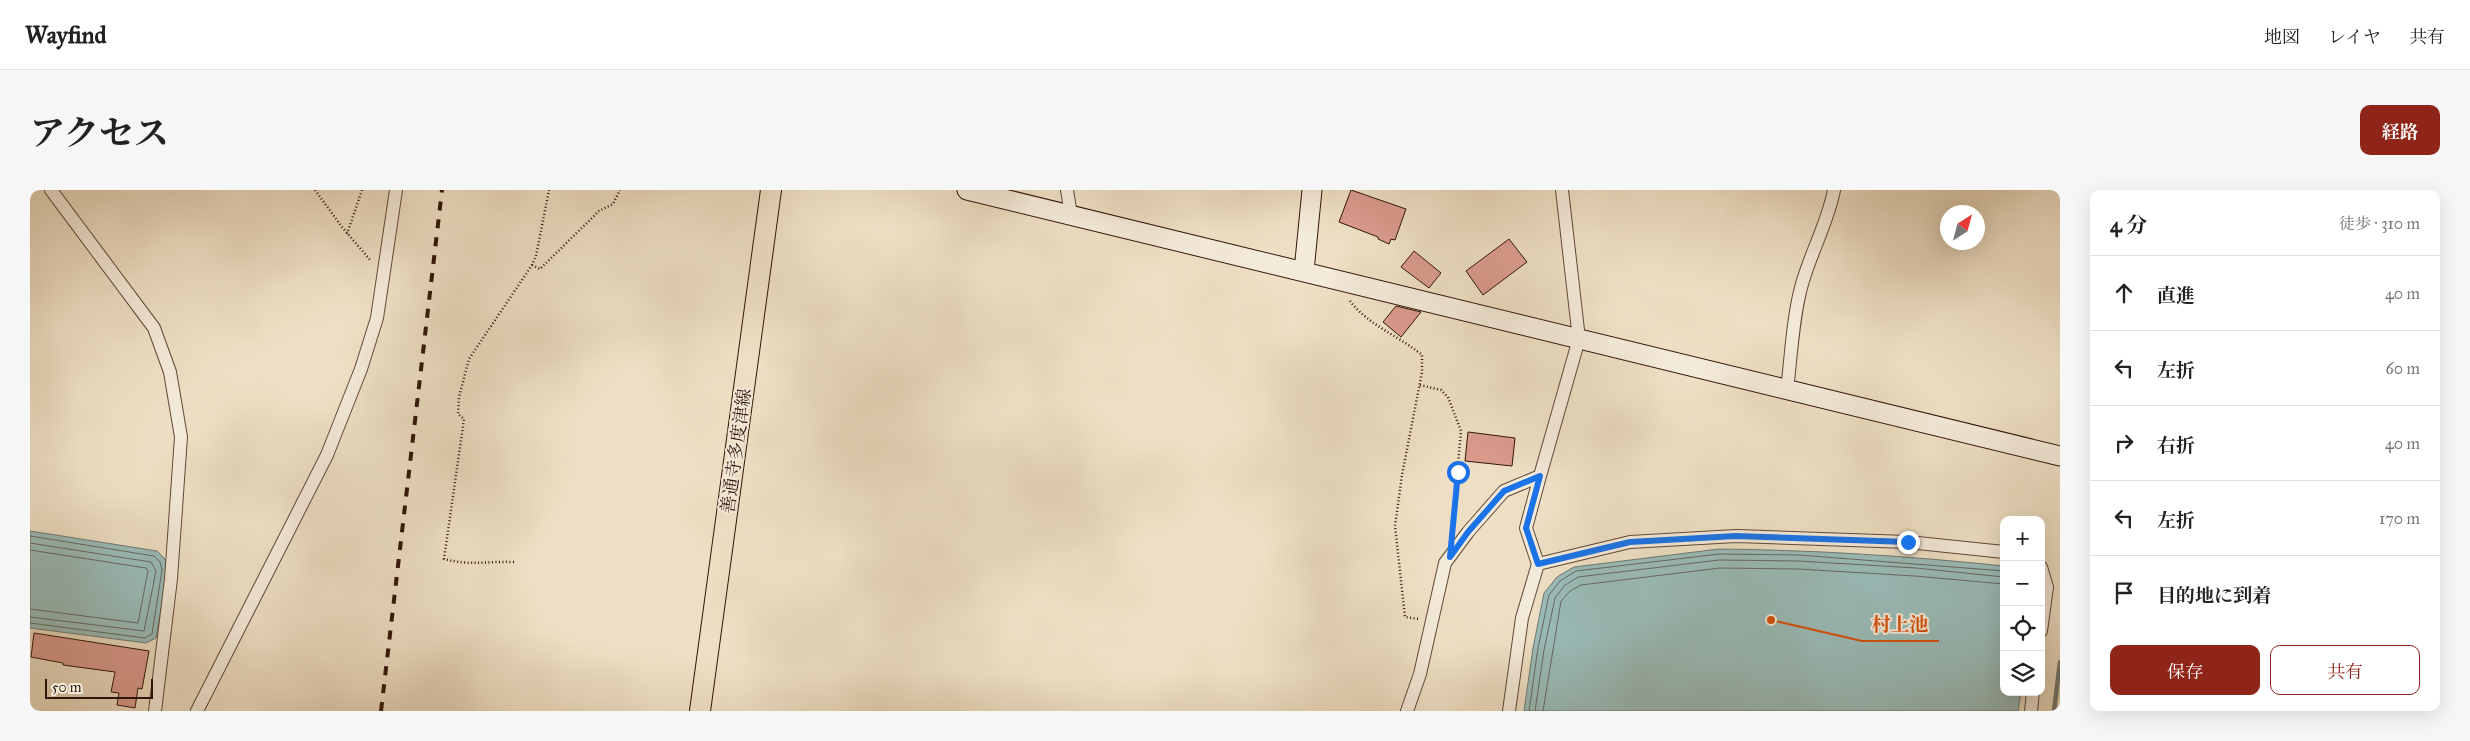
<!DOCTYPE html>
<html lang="ja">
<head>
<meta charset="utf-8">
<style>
	:root { --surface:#fff; --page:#f6f6f6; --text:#222; --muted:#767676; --line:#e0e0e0; --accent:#8f2418 }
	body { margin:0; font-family:"IM FELL Great Primer","Noto Serif JP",serif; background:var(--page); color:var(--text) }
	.controls { position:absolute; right:15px; bottom:15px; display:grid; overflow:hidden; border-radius:10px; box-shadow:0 5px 20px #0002 }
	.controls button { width:45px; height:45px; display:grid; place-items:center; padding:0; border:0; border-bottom:1px solid var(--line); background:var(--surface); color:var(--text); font:25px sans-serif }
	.compass { position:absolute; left:1910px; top:15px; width:45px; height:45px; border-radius:50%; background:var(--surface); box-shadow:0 5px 20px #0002; rotate:36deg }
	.scale { position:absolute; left:15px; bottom:12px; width:108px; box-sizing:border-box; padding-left:5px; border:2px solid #311509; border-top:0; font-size:14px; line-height:18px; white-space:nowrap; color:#311509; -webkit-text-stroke:4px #f4ead9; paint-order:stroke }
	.stop { position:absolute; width:15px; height:15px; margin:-11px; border:4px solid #1a73e8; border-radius:50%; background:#fff }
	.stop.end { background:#1a73e8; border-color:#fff; box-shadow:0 1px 5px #0008 }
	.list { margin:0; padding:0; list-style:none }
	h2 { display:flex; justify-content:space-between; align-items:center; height:65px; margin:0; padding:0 20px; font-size:21px }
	h2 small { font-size:16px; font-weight:400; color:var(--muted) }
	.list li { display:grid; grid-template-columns:32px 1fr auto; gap:15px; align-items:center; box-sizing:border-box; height:75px; padding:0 20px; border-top:1px solid var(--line) }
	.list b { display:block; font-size:19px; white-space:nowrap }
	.list em { font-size:16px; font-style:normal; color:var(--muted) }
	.actions { display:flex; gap:10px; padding:15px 20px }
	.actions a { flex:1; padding:11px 0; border:1px solid var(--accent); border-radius:10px; text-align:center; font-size:18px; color:var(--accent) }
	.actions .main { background:var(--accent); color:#fff }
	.icon { flex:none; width:28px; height:28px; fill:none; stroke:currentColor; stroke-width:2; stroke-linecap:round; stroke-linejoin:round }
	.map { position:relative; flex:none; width:2030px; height:521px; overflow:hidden; border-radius:10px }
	header { display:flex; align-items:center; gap:30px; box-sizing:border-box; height:70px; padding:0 25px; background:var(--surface); border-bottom:1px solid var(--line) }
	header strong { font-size:24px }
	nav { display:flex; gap:28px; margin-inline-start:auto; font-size:18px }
	.intro { display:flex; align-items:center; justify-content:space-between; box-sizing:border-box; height:120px; padding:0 30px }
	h1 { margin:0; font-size:35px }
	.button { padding:12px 22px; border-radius:10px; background:var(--accent); color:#fff; font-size:18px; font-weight:700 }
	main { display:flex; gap:30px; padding:0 30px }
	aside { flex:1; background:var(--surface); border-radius:10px; box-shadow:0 5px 20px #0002 }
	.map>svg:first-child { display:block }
</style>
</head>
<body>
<header>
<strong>Wayfind</strong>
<nav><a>地図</a><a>レイヤ</a><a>共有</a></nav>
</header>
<div class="intro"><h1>アクセス</h1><a class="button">経路</a></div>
<main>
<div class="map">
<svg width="2030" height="521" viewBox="0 0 2030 521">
	<rect width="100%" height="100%" fill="#eedfc4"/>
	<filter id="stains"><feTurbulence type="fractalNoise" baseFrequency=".004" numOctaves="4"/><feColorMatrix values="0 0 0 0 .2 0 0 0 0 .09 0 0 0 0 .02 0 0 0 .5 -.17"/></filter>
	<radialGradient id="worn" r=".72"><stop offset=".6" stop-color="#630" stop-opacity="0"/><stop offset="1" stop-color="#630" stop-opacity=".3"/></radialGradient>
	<path fill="#9abcb9" stroke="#707973" d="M 0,341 L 127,361 L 135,369 L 138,380 L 126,448 L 116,453 L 0,438 Z
		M 1689,359 C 1784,360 1879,366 1974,376 L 1974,502 L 1991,502 L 1988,521 L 1494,521 L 1503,458 L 1514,403 L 1527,387 L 1544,377 Z"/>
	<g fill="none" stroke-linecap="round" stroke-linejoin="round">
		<path stroke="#666861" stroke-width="1" d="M 0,346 L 124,366 L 130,372 L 132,380 L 122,444 L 115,448 L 0,433
			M 0,353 L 121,372 L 126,381 L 114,441 L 0,427
			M 0,360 L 116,378 L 118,381 L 108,433 L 0,419
			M 1499,521 L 1508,458 L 1519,405 L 1530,391 L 1546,381 L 1689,364 L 1769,365 L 1974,381
			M 1505,521 L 1514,460 L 1525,408 L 1534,396 L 1548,387 L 1689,370 L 1768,371 L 1886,378 L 1974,387
			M 1513,521 L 1531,411 L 1540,401 L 1551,395 L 1690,378 L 1768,379 L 1885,386 L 1974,394"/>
		<path stroke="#707973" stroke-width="4.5" d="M 2024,521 L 2030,472"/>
	</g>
	<path fill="#da9b8d" stroke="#311509" d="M 1321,0 L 1376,19 L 1365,50 L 1361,49 L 1359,54 L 1348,49 L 1348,47 L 1309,32 Z
		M 1479,49 L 1497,72 L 1453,105 L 1436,81 Z
		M 1384,61 L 1411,83 L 1399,98 L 1371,77 Z
		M 1366,116 L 1391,122 L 1371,147 L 1353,132 Z
		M 1438,242 L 1485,248 L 1482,276 L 1435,271 Z
		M 4,443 L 119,461 L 112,499 L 108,498 L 105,518 L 87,515 L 89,503 L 81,502 L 85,482 L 33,475 L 33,473 L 1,467 Z"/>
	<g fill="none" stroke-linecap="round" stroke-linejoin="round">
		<defs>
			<path id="street" d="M 21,0 L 124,138 L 140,182 L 151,247 L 141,389 L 125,521
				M 1037,0 L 1041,25
				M 1757,200 C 1761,167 1763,125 1772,94 C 1781,62 1798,32 1804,0
				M 1510,286 L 1496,338 L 1508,374 L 1600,352 L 1706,346 L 1878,352 L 1974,362
				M 2011,377 L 2017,397 L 2011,441
				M 167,521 L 297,265 L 331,179 L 347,128 L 366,0
				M 1377,521 L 1390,484 L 1415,373 L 1438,342 L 1474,301 L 1510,286 L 1549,149 L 1532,0
				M 1479,521 L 1492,428 L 1508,374
				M 2001,521 L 2003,502"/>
			<path id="secondary" d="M 937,0 L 2030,266
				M 1274,81 L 1282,0"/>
			<path id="primary" d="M 670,521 L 741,0"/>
		</defs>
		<use href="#street" stroke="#604838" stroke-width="14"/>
		<use href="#secondary" stroke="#311509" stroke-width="21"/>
		<use href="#primary" stroke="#311509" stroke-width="22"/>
		<path stroke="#311509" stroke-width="2.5" stroke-dasharray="1 2.5" stroke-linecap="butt" d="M 285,0 L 312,37 L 341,71
			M 317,44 L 332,0
			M 502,75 L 510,79 L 569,21 L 583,14 L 590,0
			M 1320,111 C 1338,135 1369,146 1392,165 L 1392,182 L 1372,285 L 1365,336 L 1375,427 L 1389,429
			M 1390,195 L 1411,200 L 1418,207 L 1431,241 L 1422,340
			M 484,372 C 457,371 441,376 414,369 L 434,229 L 428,224 L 429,207 L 439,169 L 502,75 L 506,66 L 519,0"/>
		<use href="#street" stroke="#f4ead9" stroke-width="12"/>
		<use href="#secondary" stroke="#f4ead9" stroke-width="19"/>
		<use href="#primary" stroke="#eedfc4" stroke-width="20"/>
		<path stroke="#311509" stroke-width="4" stroke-dasharray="9 9" stroke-linecap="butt" d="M 351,521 L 412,0"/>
	</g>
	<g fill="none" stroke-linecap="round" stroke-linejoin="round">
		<path stroke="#1a73e8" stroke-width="6" d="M 1428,282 L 1420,367 L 1438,342 L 1474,301 L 1510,286 L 1496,338 L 1508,374 L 1600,352 L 1706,346 L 1878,352"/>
	</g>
	<g text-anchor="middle" stroke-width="4" stroke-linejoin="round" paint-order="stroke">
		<g font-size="18" fill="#311509" stroke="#f4ead9">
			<text transform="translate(706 261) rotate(-82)" y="6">善通寺多度津線</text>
		</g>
	</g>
	<path fill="none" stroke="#d6520c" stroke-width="2" d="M1741 430L1832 451H1909"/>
	<circle fill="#d6520c" stroke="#f4ead9" stroke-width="2" cx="1741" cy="430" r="5"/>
	<g font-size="19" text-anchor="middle" font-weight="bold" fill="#d6520c" stroke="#f4ead9" stroke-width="4" stroke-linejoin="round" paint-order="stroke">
		<text x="1870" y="441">村上池</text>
	</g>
	<rect width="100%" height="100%" filter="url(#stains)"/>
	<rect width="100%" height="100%" fill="url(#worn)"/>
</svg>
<div class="controls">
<button>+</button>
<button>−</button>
<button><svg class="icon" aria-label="locate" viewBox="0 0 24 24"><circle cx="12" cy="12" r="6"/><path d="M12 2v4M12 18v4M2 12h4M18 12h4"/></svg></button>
<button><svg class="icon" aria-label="layers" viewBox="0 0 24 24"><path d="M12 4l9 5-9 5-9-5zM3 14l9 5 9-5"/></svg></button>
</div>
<svg class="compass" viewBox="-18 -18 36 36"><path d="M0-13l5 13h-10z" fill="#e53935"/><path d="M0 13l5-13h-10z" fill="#767676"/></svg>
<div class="scale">50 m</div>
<div class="stop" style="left:1428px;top:282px"></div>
<div class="stop end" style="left:1878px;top:352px"></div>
</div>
<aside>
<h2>4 分<small>徒歩 · 310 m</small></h2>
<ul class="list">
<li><svg class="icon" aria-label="ahead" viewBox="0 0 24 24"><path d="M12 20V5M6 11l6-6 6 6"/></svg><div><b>直進</b></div><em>40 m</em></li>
<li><svg class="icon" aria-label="left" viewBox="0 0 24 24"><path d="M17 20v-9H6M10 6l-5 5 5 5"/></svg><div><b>左折</b></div><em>60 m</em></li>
<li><svg class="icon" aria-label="right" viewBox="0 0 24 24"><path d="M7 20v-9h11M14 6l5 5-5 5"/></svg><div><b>右折</b></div><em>40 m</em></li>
<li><svg class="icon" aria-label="left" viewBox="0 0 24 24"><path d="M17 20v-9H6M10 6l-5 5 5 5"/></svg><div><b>左折</b></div><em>170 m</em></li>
<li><svg class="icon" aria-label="arrive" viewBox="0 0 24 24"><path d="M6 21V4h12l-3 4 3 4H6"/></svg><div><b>目的地に到着</b></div></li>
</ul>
<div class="actions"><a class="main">保存</a><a>共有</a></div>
</aside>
</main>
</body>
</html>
